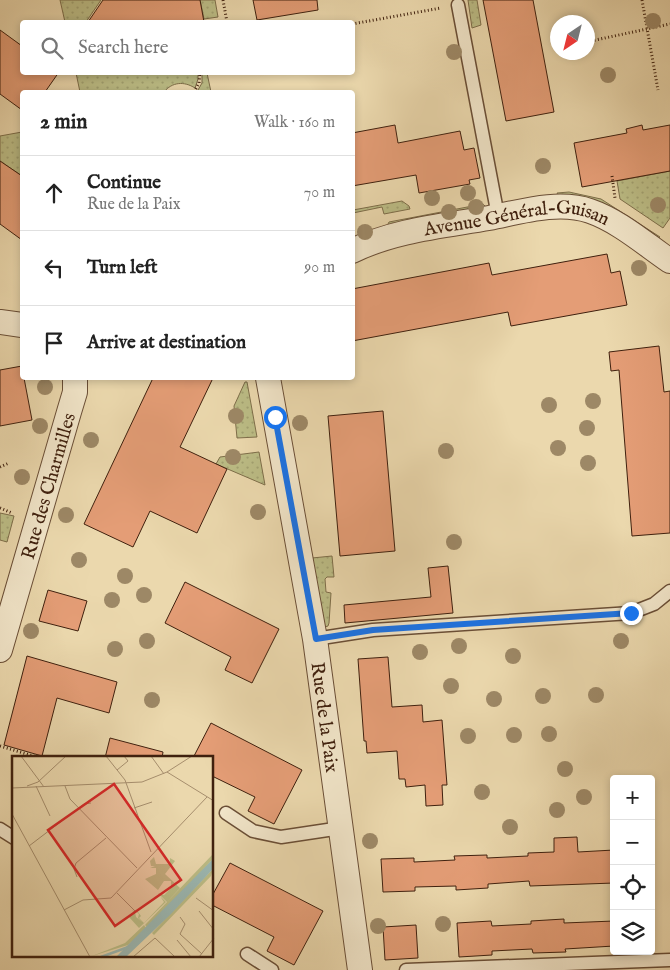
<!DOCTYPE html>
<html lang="en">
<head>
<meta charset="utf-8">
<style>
	:root { --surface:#fff; --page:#f2f2f2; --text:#222; --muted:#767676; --line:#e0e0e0 }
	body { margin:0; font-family:"IM FELL English",serif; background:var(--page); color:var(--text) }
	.controls { position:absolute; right:15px; bottom:15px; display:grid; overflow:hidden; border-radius:5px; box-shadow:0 2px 8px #0003 }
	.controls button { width:45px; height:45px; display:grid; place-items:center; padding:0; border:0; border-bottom:1px solid var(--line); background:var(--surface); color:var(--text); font:25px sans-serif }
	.compass { position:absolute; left:550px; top:15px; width:45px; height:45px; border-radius:50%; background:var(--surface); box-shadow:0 2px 8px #0003; rotate:215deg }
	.stop { position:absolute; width:15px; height:15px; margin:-11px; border:4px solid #1a73e8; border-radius:50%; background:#fff }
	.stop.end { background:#1a73e8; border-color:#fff; box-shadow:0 1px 5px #0008 }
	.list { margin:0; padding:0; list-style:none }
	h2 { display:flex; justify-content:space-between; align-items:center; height:65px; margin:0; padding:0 20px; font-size:21px }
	h2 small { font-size:16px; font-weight:400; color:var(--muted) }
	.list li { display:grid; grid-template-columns:32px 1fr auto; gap:15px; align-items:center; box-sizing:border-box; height:75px; padding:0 20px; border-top:1px solid var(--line) }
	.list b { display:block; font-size:19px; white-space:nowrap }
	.list p { margin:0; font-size:16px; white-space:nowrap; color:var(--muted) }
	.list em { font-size:16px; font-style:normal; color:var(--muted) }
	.icon { flex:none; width:28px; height:28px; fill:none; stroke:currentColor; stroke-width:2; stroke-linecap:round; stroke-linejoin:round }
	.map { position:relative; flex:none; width:670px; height:970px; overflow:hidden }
	.search { position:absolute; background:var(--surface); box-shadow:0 2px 8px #0003; left:20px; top:20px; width:335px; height:55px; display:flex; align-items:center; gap:12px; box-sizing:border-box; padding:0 18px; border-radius:5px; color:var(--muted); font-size:19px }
	.panel { position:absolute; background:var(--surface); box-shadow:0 2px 8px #0003; left:20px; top:90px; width:335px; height:290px; border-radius:5px }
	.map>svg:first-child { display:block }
</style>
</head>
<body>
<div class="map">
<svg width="670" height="970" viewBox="0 0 670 970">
	<defs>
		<pattern id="grass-dots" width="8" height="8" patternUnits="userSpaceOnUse" patternTransform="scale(1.25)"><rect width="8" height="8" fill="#bcbd86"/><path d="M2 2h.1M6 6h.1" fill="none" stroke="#a3a272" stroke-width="1.8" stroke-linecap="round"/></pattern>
	</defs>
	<rect width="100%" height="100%" fill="#ebd8ad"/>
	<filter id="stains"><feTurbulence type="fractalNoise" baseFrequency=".004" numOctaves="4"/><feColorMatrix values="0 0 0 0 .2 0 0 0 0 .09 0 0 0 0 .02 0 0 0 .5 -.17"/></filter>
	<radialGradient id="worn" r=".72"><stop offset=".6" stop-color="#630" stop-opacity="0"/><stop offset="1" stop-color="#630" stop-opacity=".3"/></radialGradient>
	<path fill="url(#grass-dots)" stroke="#7e6e4a" d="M 60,0 L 101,0 L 86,22 L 65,22 Z
		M 200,0 L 215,0 L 218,17 L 204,19 Z
		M 468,0 L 477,0 L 481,25 L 472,28 Z
		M 121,72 L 123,74 L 125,72 L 198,73 L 198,79 L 195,88 C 184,81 172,82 164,92 L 80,92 L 76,73 Z
		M 202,73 L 207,73 L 211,92 L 199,92 L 198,90 L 202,83 Z
		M 22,132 L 22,176 L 0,161 L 0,136 Z
		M 670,171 L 670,218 L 663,228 L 620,199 L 617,181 Z
		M 569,192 L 601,199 L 660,237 L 656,240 L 559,197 L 557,193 Z
		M 402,201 L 409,206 L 410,209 L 384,214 L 382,207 L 353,213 L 353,210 Z
		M 483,204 L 486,207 L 387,226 L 389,222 Z
		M 245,382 L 247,382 L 257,437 L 237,438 L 234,406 Z
		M 259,452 L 265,485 L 216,464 L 220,457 Z
		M 0,513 L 14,516 L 7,542 L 0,540 Z
		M 332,556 L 334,577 L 327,577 L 325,579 L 326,592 L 331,593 L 329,623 L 328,626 L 325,627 L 312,558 Z"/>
	<path fill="#e49d76" stroke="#3f200e" d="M 103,0 L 200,0 L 204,22 L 88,22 Z
		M 253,0 L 317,0 L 318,10 L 257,20 Z
		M 483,0 L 533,0 L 554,112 L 506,121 Z
		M 0,30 L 22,46 L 22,72 L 59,72 L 45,92 L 22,92 L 22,110 L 0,94 Z
		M 395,125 L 398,143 L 460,131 L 464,150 L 474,148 L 480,178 L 469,180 L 470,184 L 419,193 L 416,175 L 352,186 L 352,133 Z
		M 642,125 L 643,130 L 670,125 L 670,171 L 582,187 L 574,143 L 627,133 L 626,129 Z
		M 0,161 L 22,176 L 22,240 L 0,224 Z
		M 607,254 L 611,273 L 620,271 L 627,305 L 511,326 L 508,312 L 352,341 L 352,289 L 489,263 L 492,275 Z
		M 659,346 L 664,392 L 670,391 L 670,533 L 632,536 L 619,370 L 611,371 L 609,352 Z
		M 22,366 L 22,378 L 24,378 L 32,420 L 0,426 L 0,370 Z
		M 153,378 L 213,378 L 180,447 L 227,469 L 197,533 L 150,511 L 133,547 L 84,524 Z
		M 383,411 L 395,551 L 340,556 L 328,416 Z
		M 448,566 L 453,613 L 345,623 L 344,605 L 431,597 L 428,568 Z
		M 185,582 L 279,629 L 252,683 L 225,670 L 231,657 L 165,623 Z
		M 48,590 L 87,601 L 78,631 L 39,621 Z
		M 27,656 L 117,682 L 109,713 L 57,698 L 42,756 L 4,745 Z
		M 388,657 L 392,707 L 422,705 L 423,722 L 442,720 L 447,785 L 442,785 L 443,805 L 426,806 L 425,785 L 406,787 L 405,779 L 399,779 L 397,751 L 367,753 L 366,741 L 364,741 L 358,659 Z
		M 211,723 L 302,770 L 274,824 L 248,811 L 255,797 L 212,776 L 212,758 L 193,758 Z
		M 110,738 L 163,752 L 162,758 L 105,758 Z
		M 577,837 L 578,852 L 614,850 L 614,883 L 530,886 L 529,881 L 488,884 L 488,888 L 456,890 L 456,886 L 415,887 L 415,891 L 383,892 L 381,859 L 414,858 L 414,862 L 455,860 L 454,856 L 487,855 L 487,858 L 528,856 L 528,853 L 554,852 L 554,838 Z
		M 230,863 L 323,911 L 294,965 L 267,951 L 274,937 L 212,905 L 212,896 Z
		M 564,919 L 564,923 L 614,921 L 614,946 L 565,949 L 566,952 L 533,953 L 532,949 L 492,951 L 492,955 L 459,957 L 457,923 L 491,921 L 492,926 L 531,924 L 531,921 Z
		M 416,925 L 418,958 L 385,960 L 383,927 Z"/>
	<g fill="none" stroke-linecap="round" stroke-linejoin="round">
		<defs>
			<path id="lane" d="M 458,5 L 498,216
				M 315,639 L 373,630 L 631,613 L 654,604 L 670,591
				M 226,813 L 253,831 L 281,837 L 341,828
				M 0,829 L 14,838
				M 247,954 L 272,970
				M 406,970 L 670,960"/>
			<g id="street">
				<path id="s1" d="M 352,251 C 395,230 443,226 489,218 C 520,212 558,200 590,211 C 619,221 645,244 670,261"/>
				<path d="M 0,322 L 22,325"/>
				<path id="s2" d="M 268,378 L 315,639 L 360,970"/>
				<path id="s3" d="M 0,650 L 69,412 L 75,392 L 75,378"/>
			</g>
		</defs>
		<use href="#lane" stroke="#6a4e36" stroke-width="15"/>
		<use href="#street" stroke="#6a4e36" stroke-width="26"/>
		<path stroke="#3f200e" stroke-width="3" stroke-dasharray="1 2.5" stroke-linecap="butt" d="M 223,0 L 227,22
			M 642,0 L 658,90
			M 352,24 L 441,8
			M 591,41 L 670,24
			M 194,92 L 199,83 L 200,72
			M 612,176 L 615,198
			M 0,467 L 9,463
			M 0,508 L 12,513
			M 0,746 L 40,758"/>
		<use href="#lane" stroke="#f2e6ca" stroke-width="12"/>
		<use href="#street" stroke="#f2e6ca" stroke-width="24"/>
	</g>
	<g fill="#9d8866">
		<circle cx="653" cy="21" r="8"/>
		<circle cx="454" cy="52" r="8"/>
		<circle cx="608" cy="75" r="8"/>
		<circle cx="543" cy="166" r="8"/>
		<circle cx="468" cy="193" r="8"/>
		<circle cx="432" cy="198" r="8"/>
		<circle cx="658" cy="205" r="8"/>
		<circle cx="476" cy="207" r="8"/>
		<circle cx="449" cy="212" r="8"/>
		<circle cx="365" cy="232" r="8"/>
		<circle cx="639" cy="268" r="8"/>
		<circle cx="45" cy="387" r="8"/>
		<circle cx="593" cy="401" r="8"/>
		<circle cx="549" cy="405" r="8"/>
		<circle cx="236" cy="416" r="8"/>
		<circle cx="300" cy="423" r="8"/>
		<circle cx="40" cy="426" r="8"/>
		<circle cx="587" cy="428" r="8"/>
		<circle cx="91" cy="440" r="8"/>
		<circle cx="558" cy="448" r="8"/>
		<circle cx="446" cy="451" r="8"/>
		<circle cx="233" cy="457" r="8"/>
		<circle cx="588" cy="463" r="8"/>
		<circle cx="22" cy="477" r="8"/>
		<circle cx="258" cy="512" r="8"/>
		<circle cx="66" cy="515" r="8"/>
		<circle cx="454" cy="542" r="8"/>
		<circle cx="79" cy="560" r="8"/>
		<circle cx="125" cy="576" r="8"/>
		<circle cx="144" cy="595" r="8"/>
		<circle cx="112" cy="600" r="8"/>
		<circle cx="31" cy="631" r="8"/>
		<circle cx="147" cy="641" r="8"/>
		<circle cx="621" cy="641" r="8"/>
		<circle cx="459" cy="646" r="8"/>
		<circle cx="115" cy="649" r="8"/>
		<circle cx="420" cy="652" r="8"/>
		<circle cx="513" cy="656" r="8"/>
		<circle cx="451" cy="686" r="8"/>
		<circle cx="596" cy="695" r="8"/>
		<circle cx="543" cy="696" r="8"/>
		<circle cx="494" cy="699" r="8"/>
		<circle cx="152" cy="700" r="8"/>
		<circle cx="549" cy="734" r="8"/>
		<circle cx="514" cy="735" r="8"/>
		<circle cx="468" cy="736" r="8"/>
		<circle cx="565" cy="769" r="8"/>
		<circle cx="482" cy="792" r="8"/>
		<circle cx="584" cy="797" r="8"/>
		<circle cx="557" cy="810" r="8"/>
		<circle cx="510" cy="827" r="8"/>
		<circle cx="370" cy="841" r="8"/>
		<circle cx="443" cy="924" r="8"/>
		<circle cx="378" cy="926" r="8"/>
	</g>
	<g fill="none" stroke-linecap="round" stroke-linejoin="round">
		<path stroke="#1a73e8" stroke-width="6" d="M 275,417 L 316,639 L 373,630 L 631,613"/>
	</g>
	<g text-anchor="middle" stroke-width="4" stroke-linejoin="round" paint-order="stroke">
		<g font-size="19" fill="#3f200e" stroke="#f2e6ca">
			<text dy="7" stroke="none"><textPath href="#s1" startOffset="170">Avenue Général-Guisan</textPath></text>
			<text dy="7" stroke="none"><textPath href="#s3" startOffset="171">Rue des Charmilles</textPath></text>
			<text dy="7" stroke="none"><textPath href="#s2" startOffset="344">Rue de la Paix</textPath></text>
		</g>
	</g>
	<g transform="translate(12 756)">
		<rect width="201" height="201" fill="#ebd8ad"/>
		<path d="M 201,98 L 201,103 L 136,172 L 133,169 ZM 142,101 L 144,108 L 158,108 L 158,102 L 163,105 L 153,118 L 168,132 L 155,146 L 146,137 L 152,139 L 159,132 L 159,125 L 152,125 L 146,134 L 133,123 L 144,118 L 144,112 L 138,112 L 143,110 L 139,110 L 138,105 ZM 201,113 L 199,120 L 142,179 L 140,177 ZM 148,140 L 154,146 L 127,172 L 117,161 L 122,157 L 120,154 L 123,156 L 124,161 L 130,166 L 126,162 L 127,158 L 124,155 L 126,156 L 129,160 L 127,162 L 132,167 L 152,146 ZM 132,169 L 135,173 L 116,189 L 80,200 L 113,187 Z" fill="#bcbd86"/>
		<path d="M 201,103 L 201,113 L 159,158 L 114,201 L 104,201 Z" fill="#9bb8b3"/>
		<path fill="none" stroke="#9bb8b3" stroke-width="2.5" d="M 89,201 L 119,190"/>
		<path fill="none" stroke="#a68e6d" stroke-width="1" d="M 9,0 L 32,31M 94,0 L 113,24 L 139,96M 139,0 L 152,18M 105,14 L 116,5 L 112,0M 155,16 L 180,0M 15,30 L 26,26 L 54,0M 24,30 L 38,60M 53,30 L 58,43 L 125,112M 0,32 L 130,26 L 155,16 L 202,45M 122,52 L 140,46M 0,58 L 78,201M 17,90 L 72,48 L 79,47M 65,121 L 62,113 L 64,107 L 94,82M 105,137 L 123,155M 184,142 L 202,155M 52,154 L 71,144 L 99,142 L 195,41M 187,155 L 202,174M 168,161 L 173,168 L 168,178 L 190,198M 165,184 L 179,201M 121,201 L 143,182 L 163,201M 187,201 L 202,182"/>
		<path fill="#d62828" fill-opacity="0.15" stroke="#d62828" stroke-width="2.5" d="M 102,28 L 169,124 L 103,170 L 36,74 Z"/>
		<rect width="201" height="201" fill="none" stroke="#3f200e" stroke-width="2.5"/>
	</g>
	<rect width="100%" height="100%" filter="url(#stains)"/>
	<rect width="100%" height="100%" fill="url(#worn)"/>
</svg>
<div class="controls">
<button>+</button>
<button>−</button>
<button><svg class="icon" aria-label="locate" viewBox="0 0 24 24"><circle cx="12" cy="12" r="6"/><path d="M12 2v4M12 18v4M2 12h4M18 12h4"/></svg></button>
<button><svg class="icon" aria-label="layers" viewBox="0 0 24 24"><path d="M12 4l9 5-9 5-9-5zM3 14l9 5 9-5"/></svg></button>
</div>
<svg class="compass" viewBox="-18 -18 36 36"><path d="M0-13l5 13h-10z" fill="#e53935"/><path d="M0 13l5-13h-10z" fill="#767676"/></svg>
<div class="stop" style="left:275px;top:417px"></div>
<div class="stop end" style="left:631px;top:613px"></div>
<div class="search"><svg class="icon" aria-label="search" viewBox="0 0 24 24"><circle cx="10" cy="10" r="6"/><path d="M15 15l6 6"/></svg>Search here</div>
<section class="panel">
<h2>2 min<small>Walk · 160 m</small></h2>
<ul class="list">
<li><svg class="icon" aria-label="ahead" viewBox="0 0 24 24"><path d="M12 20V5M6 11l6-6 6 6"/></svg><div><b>Continue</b><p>Rue de la Paix</p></div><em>70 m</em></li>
<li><svg class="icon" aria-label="left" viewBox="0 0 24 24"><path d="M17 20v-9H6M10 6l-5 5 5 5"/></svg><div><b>Turn left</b></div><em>90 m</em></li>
<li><svg class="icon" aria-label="arrive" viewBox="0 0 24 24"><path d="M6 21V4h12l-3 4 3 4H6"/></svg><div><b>Arrive at destination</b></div></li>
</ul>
</section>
</div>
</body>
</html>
